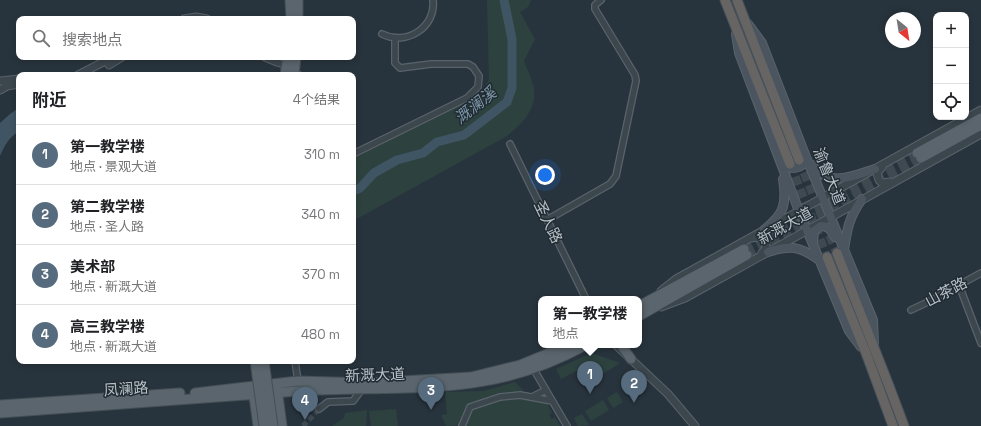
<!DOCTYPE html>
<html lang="zh">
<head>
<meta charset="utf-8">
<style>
	:root { --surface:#fff; --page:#f2f2f2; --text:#202124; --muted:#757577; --line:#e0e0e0; --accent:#566b7e }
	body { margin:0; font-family:"Space Grotesk","Noto Sans SC",sans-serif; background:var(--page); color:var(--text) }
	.controls { position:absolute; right:12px; top:12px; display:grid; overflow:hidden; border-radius:8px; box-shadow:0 2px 6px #0003 }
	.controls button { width:36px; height:36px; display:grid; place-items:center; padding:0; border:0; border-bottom:1px solid var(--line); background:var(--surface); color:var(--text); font:20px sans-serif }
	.compass { position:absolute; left:885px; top:12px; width:36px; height:36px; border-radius:50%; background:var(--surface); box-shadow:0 2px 6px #0003; rotate:150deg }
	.you { position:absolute; left:545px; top:175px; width:14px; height:14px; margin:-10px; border:3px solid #fff; border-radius:50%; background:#1a73e8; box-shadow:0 0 0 6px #1a73e833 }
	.badge { display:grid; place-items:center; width:26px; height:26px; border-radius:50%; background:var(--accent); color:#fff; font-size:13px; font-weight:700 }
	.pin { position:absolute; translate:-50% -33px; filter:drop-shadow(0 1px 2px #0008) }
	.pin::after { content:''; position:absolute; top:21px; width:14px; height:12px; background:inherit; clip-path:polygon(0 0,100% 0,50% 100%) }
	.popup { position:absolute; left:538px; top:296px; width:104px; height:52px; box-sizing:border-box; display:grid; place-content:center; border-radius:8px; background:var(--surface); filter:drop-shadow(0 1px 3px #0005); font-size:13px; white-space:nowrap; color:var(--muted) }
	.popup b { font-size:15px; color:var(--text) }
	.popup::after { content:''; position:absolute; left:50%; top:100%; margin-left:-8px; border:8px solid transparent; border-top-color:var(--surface) }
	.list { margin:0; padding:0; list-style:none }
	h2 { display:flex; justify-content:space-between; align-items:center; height:52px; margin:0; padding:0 16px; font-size:17px }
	h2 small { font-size:13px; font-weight:400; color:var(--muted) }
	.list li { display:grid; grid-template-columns:26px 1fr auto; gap:12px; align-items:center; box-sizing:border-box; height:60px; padding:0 16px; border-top:1px solid var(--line) }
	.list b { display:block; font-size:15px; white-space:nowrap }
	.list p { margin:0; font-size:13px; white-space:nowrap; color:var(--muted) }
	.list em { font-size:13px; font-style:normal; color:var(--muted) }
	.icon { flex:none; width:22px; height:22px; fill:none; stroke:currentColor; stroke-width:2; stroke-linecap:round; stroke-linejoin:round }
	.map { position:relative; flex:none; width:981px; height:426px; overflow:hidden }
	.search { position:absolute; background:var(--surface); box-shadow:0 2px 6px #0003; left:16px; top:16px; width:340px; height:44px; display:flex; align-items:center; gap:10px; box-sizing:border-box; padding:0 14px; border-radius:8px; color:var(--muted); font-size:15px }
	.panel { position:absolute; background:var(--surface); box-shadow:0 2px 6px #0003; left:16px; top:72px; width:340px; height:292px; border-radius:8px }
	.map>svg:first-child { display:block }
</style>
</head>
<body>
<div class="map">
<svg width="981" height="426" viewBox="0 0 981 426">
	<rect width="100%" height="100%" fill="#28343d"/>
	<path fill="#2d423f" d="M 487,0 L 531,0 L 528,7 L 520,12 L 535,39 L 524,61 C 527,69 531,77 533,85 C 539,107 523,123 507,136 L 353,221 L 353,158 L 467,101 L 484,88 L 489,79 Z
		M 592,353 L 620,363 L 597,378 L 591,368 L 586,366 L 561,379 L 556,369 Z
		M 515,382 L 524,391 L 499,395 L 467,405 L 460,425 L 446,426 L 441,415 L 447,414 L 445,392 L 483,391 Z
		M 617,392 L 623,402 L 613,408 L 607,398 Z
		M 499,398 L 525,399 L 546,402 L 552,413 L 549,415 L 552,419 L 555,417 L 560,426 L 464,426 L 471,410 Z
		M 603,400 L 609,410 L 591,421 L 585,411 Z
		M 396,409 L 398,426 L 371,426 L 369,411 Z
		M 367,410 L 366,426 L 332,426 L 344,418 L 345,413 Z
		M 582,414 L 589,425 L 578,426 L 574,418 Z"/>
	<path fill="#405563" d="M 17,109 L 19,109 L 19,132 C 9,136 4,147 0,156 L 0,123 L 10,114 Z"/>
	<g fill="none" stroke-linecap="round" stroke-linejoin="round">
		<path stroke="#405563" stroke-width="9" d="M 353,191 L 360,188 L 374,173 L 397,160 L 423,153 L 437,142 L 464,135 L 507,102 L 512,88 L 512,39 L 504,0"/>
		<path stroke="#3e4952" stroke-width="5.5" stroke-dasharray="5.5 3" stroke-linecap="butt" d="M 303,426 L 319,409"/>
		<path stroke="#3e4952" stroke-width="9" stroke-dasharray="9 4.5" stroke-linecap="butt" d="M 744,249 L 917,153
			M 747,255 L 921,158"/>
		<path stroke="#3e4952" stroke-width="9" stroke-dasharray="9 4.5" stroke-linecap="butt" d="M 799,160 L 837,253
			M 790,164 L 827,257"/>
		<defs>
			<path id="minor" d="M 382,34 C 406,46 436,28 433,0
				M 277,62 L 294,70 L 299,75
				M 510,144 L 586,299
				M 353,154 L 467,98 L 478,87 L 479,76 L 473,67 L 468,64 L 431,64 L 400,68 L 395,63 L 395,38
				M 547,220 L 610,184 L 616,176 L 636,81 L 635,75 L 595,9 L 595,5 L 601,0
				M 959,285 L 981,343
				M 911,310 L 932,300 L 981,273
				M 295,361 L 298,381
				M 533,368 L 567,426
				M 532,397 L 546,390
				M 319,409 L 328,402 L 353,401 L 362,389
				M 462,426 L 470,407 L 500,397 L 520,395 L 552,401"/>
			<path id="tertiary" d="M 184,19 L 196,17 L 207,19
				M 265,57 L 277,62
				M 109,65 L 122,57
				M 78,75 L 113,57
				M 0,81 L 19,79
				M 0,90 L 7,86 L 19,84
				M 882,167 L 877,173 L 879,180 L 882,183 L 890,182
				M 751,238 L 756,237 L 764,239 C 768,245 766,249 762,253
				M 661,291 L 676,279 L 981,110
				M 661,307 L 685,298 L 981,134
				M 616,345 L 668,394 L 695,426"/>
			<path id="secondary" d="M 748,24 L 762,43 L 806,157 L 873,320 L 874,344
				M 736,34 L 739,53 L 799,211 L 849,331 L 861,347
				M 783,163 C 789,169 794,170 802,165 L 806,157
				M 812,165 C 829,188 853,176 875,169
				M 764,230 C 784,214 787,205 783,179
				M 813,243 L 814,231 L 821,226 C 829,226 831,231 835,237
				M 844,250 C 847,229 849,217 862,199
				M 768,252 C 790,245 800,246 819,260"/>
			<path id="primary" d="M 290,0 L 291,19
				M 298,0 L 298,19
				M 917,153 L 981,118
				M 921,158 L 981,125
				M 639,306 L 744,249
				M 639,316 L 747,255
				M 621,345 L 631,359
				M 277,388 L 282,426
				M 253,389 L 258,426
				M 195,393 L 298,381 L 368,383 L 471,377 L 520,365 L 569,345
				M 0,405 L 180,393
				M 0,413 C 100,405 199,399 299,391 C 356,387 415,391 472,383 C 511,378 551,364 586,345"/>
			<path id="trunk" d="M 725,0 L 790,164
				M 737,0 L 799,160
				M 837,253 L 889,386 L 904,426
				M 827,257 L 866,353 L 893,426"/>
		</defs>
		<use href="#minor" stroke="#5a636b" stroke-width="8"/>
		<use href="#tertiary" stroke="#5a636b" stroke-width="9"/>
		<use href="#secondary" stroke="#5a636b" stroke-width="10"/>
		<use href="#primary" stroke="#454f56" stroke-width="11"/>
		<use href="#trunk" stroke="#475058" stroke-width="11"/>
		<use href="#minor" stroke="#3c464d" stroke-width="5.5"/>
		<use href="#tertiary" stroke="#3c464d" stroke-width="7"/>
		<use href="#secondary" stroke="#4a555f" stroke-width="8"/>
		<use href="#primary" stroke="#5a656d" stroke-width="9"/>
		<use href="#trunk" stroke="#666564" stroke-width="9"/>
		<defs>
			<path id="primary-bridge" d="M 285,75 L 288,57
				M 294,75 L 296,57
				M 255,361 L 264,426
				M 264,361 L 273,426"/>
		</defs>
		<use href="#primary-bridge" stroke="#454f56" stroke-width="11" stroke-linecap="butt"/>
		<use href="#primary-bridge" stroke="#5a656d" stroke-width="9"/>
	</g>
	<g text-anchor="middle" stroke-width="3" stroke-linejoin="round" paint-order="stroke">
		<g font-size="15" fill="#b8c0c8" stroke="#212b32">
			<text transform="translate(829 176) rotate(68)" y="5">渝鲁大道</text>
			<text transform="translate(548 222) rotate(64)" y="5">圣人路</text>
			<text transform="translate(785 226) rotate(-29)" y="5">新溉大道</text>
			<text transform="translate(946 292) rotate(-28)" y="5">山茶路</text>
			<text transform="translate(375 375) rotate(-2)" y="5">新溉大道</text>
			<text transform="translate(126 389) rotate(-4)" y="5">凤澜路</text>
		</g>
		<g font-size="16" font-style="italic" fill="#7c96a7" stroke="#212b32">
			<text transform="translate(475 105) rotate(-39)" y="6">溉澜溪</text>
		</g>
	</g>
</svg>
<div class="controls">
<button>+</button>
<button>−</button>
<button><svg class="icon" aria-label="locate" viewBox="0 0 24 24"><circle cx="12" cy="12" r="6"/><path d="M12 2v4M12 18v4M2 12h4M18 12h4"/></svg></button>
</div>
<svg class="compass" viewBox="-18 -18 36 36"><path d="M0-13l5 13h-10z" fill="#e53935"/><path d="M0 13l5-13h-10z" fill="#757577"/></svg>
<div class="you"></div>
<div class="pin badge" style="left:590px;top:394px">1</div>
<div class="popup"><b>第一教学楼</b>地点</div>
<div class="pin badge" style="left:634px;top:403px">2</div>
<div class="pin badge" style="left:431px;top:410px">3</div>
<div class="pin badge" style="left:305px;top:420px">4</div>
<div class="search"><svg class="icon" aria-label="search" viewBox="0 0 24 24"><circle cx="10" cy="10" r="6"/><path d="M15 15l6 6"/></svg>搜索地点</div>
<section class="panel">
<h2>附近<small>4个结果</small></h2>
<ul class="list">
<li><span class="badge">1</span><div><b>第一教学楼</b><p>地点 · 景观大道</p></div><em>310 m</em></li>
<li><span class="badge">2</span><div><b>第二教学楼</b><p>地点 · 圣人路</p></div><em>340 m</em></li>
<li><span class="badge">3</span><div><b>美术部</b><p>地点 · 新溉大道</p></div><em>370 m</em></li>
<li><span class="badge">4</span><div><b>高三教学楼</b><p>地点 · 新溉大道</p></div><em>480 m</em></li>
</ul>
</section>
</div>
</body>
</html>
